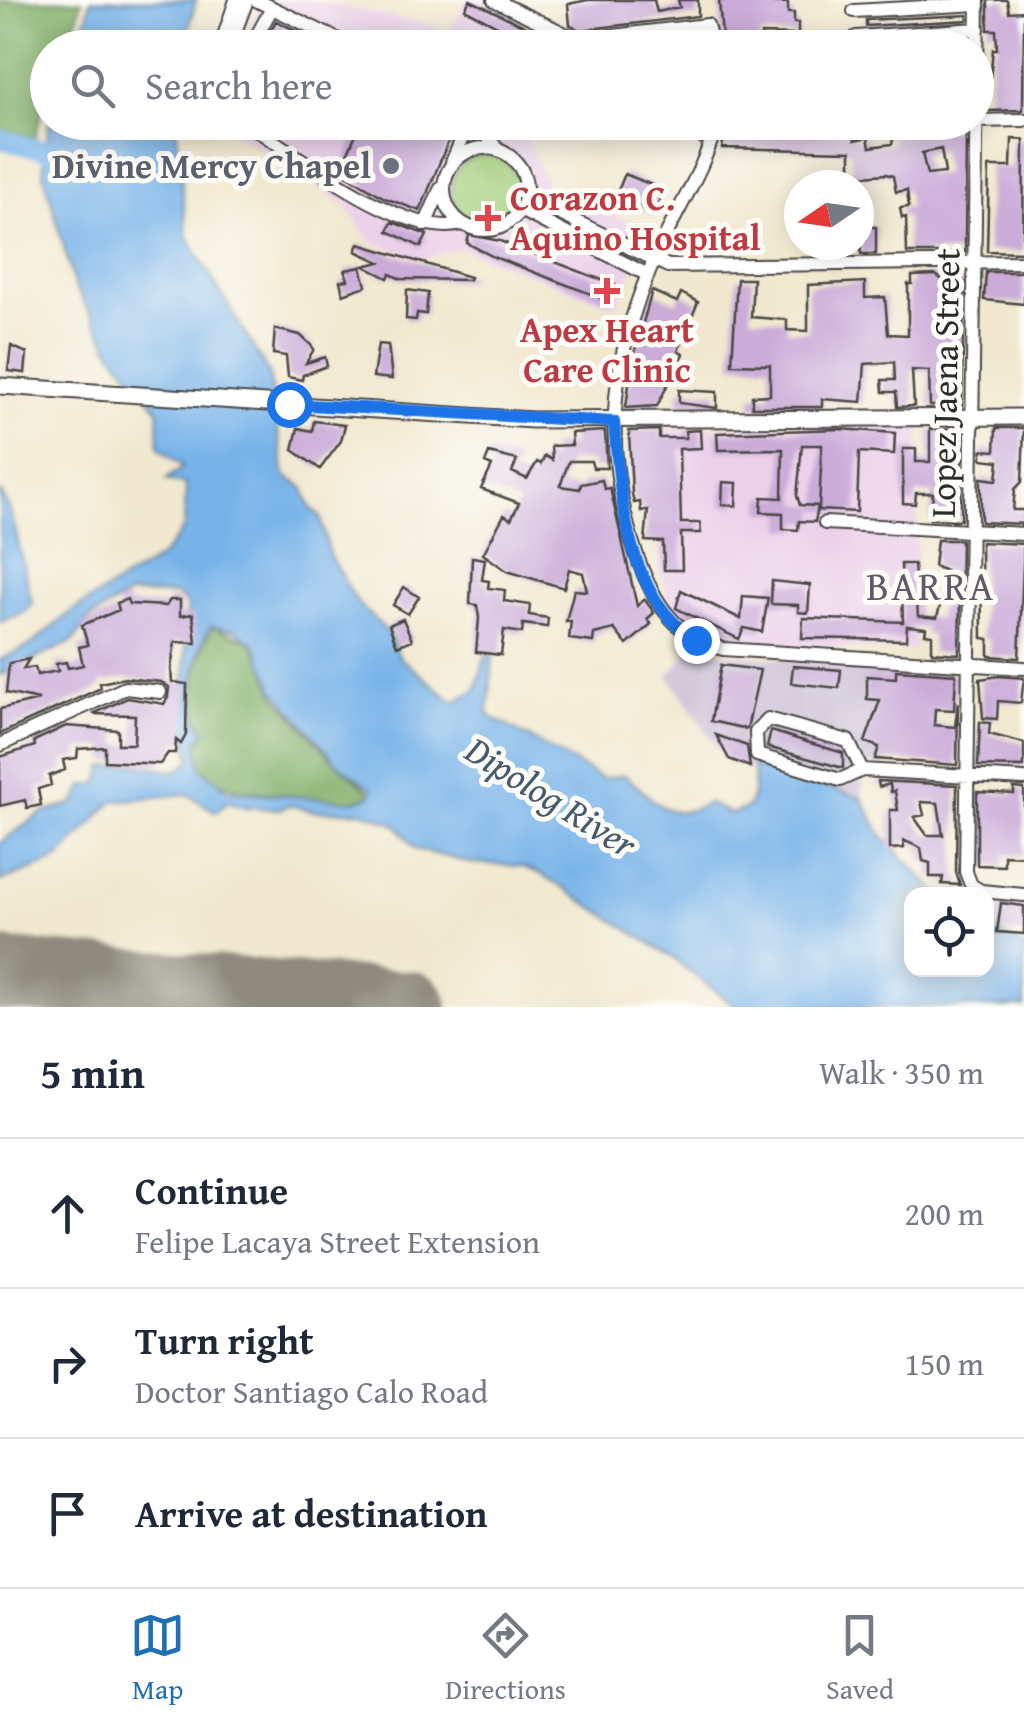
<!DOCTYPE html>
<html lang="en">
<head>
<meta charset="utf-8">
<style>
	:root { --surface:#fff; --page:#f6f6f7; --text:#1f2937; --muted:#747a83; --line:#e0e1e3; --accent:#1f6fb2 }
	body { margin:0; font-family:"Gentium Book Plus",serif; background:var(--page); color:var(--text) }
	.controls { position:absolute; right:30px; bottom:30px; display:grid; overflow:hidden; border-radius:20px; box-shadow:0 5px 25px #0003 }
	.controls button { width:90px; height:90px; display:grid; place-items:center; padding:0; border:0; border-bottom:2px solid var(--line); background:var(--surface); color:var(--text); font:50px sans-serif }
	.compass { position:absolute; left:784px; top:170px; width:90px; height:90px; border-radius:50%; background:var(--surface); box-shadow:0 5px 25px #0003; rotate:257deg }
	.stop { position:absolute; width:30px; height:30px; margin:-22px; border:8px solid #1a73e8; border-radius:50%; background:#fff }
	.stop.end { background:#1a73e8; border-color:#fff; box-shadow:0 2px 10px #0008 }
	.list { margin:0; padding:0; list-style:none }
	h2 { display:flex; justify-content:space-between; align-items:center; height:130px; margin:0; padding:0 40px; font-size:42px }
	h2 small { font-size:32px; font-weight:400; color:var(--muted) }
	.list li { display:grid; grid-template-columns:65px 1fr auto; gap:30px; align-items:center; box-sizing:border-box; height:150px; padding:0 40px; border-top:2px solid var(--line) }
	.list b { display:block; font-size:38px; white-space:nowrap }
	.list p { margin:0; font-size:32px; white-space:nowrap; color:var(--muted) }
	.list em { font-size:32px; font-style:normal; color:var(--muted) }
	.icon { flex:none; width:55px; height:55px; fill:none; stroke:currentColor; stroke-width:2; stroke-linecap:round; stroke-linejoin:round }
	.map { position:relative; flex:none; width:1024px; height:1007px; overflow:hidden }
	.search { position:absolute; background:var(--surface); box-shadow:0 5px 25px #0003; left:30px; right:30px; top:30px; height:110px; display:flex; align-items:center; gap:25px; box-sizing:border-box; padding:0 35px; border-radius:55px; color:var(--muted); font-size:38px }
	.sheet { height:580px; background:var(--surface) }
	nav { display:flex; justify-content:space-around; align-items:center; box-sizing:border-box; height:140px; border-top:2px solid var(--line); background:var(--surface); font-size:28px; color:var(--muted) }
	nav a { display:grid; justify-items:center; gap:5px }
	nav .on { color:var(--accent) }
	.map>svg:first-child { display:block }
</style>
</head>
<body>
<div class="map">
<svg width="1024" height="1007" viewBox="0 0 1024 1007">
	<rect width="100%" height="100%" fill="#fdfcf7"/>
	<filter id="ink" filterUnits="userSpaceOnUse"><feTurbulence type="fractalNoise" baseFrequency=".01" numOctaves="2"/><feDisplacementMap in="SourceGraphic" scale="20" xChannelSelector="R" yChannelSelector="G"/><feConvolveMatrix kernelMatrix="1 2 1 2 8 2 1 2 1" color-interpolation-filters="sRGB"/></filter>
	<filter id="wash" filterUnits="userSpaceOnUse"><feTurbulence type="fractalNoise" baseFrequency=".0048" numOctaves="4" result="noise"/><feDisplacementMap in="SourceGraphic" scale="40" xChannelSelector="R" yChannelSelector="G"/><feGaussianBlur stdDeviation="2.25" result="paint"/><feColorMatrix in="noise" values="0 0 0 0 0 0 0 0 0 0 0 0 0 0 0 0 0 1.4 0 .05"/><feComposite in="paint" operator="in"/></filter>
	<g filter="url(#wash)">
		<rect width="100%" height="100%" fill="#f1e8cf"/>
		<path fill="#ecd1ea" d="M 262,0 L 308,0 L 438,27 L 466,47 L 241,48 Z
			M 467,0 L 486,0 L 572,46 L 622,41 L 640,47 L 469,47 L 448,33 Z
			M 220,123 L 521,123 L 546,184 L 650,231 L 616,307 L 459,248 L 418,260 L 368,239 L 345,205 Z
			M 919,424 L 915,650 L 738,644 L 696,633 L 671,610 L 659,571 L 659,429 Z"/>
		<path fill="#cbbfd5" d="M 695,645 L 723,653 L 914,671 L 884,766 L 863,765 L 862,798 L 755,764 L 751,770 L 727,761 L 668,675 Z"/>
		<path fill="#a0cb77" stroke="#667b51" stroke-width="2.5" d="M451 189a34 34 0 1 1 68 0a34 34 0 1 1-68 0Z"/>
		<path fill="#80af68" stroke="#566d4a" stroke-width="2.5" d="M 0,0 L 82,0 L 70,47 L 48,48 L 47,92 L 35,137 L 0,130 Z
			M 214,627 L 249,641 L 261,658 L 275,695 L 331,758 L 372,793 C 351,809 305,796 280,794 C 245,790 171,786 206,732 C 186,707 195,651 214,627 Z"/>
		<path fill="#77b3e9" stroke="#516f8a" stroke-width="2.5" fill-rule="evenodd" d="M 91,0 L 196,0 L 184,47 L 79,47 Z
			M 49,123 L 176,123 L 187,236 L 269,374 L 285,476 L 303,487 L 311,508 L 320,516 L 330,557 L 358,604 L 387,631 L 400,658 L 454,702 L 476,690 L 486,655 L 493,655 L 488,715 L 603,779 L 624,775 C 656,800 667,825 707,803 L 731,814 L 747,808 L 753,796 L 754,764 L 862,798 L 883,837 L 939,894 L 912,894 L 912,969 L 986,969 L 987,927 L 1024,947 L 1024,1007 L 736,1007 L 669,955 L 539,873 L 521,866 L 470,863 L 415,849 L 397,825 L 363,811 L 314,811 L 290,805 L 278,809 L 245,807 L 228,801 L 216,812 L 187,794 L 113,801 L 57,860 L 0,882 L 0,843 L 42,813 L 74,804 L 84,786 L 98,784 L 104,767 L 133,764 L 177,771 L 191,760 L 184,727 L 187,605 L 178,595 L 130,594 L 88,620 L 74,641 L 0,675 L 0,660 L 31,645 L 71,612 L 161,557 L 184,528 L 186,485 L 166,480 L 183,467 L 159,448 L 158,409 L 113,353 L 75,287 L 43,172 ZM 211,626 L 234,630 L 255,644 L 274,689 L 339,765 L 373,789 L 370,796 L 355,801 L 229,791 L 201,768 L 197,742 L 205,731 C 184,707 194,651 211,626 Z
			M 0,491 L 11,511 L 32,604 L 25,612 L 0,622 Z"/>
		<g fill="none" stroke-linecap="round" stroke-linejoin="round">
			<path stroke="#77b3e9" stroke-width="20" d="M 0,139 L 72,157"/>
			<path stroke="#8e8a7d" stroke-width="72" d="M 0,974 L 412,1007"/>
		</g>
		<g id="blocks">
			<path fill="#cbacd9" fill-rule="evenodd" d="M 470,0 L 556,41 L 553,48 L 539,48 L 465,9 Z
				M 588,0 L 654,0 L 657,12 L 680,7 L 678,0 L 698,0 L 698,16 L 580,30 L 570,25 L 568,4 Z
				M 719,0 L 788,3 L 788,13 L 794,13 L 794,23 L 798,23 L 798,35 L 761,34 L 760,48 L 723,48 Z
				M 988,0 L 1007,0 L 1009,12 L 1024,11 L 1023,110 L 987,111 L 993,49 L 997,49 L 996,30 L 988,30 Z
				M 968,15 L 968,20 L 866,26 L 866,20 Z
				M 276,21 L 310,37 L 305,48 L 277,48 L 265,41 Z
				M 967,40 L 967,48 L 872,48 L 872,46 Z
				M 361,122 L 456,122 L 420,211 L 385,198 L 340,171 Z
				M 682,122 L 706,122 L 700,143 L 678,132 Z
				M 766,126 L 775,132 L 854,132 L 855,140 L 868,137 L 870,147 L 892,144 L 894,134 L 904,132 L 966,129 L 965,253 L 907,253 L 906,217 L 902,218 L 900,208 L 909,207 L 907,190 L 896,192 L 893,176 L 886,174 L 851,177 L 851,151 L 722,148 L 726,127 ZM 941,149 L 945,173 L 927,175 L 922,153 Z
				M 1012,139 L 1024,140 L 1023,252 L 987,251 L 989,167 L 1011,167 Z
				M 625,174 L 664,190 L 653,214 L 615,198 Z
				M 392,222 L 427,235 L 421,247 L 388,231 Z
				M 859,227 L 876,227 L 876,254 L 861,254 Z
				M 469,235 L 500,241 L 615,285 L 609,301 L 494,257 L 467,243 Z
				M 359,244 L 470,277 L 469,280 L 401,279 L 390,274 L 388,278 L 364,266 L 380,262 L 356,251 Z
				M 361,267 L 366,286 L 343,294 L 340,281 L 348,280 L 345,270 Z
				M 986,272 L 1024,272 L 1024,304 L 984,300 Z
				M 936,275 L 945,282 L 964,282 L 962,406 L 930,406 L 929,371 L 912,370 L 914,406 L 897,407 L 896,392 L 883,392 L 882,380 L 895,380 L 894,362 L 865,364 L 862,402 L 822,399 L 822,407 L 752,407 L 752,396 L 770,395 L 770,365 L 732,364 L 737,279 L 753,279 L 751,317 L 787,320 L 787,330 L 808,331 L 808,285 L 865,282 L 865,298 L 885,297 L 888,334 L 908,335 L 908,284 L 912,284 L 912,276 Z
				M 407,290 L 428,293 L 426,314 L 417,313 L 416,320 L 406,319 Z
				M 652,291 L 677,302 L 681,293 L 698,302 L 678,351 L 683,354 L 657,406 L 626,408 L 632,361 Z
				M 275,329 L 300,335 L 310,344 L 314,349 L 306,363 L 325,357 L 327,366 L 303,375 L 302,380 L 288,377 L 286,356 L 273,354 Z
				M 378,344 L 388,345 L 392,379 L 373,377 Z
				M 11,346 L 27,353 L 25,373 L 8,371 Z
				M 679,390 L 717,392 L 717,408 L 679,403 Z
				M 314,421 L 345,425 L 341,441 L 320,469 L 293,450 L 298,428 L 312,431 Z
				M 996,428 L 1024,428 L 1022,482 L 1015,489 L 1013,510 L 1024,510 L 1024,524 L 981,522 L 981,478 L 997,480 L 999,461 L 982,459 L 982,450 L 995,451 Z
				M 840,429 L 895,433 L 894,454 L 859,452 L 857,512 L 819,510 L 822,445 L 802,445 L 797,496 L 800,505 L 818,506 L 815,522 L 799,521 L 798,530 L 783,529 L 783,513 L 761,512 L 762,497 L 782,498 L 783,449 L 718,450 L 717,433 Z
				M 930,429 L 962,429 L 961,520 L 930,519 L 933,493 L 916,493 L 915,504 L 903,503 L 903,449 L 916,449 L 916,462 L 930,462 Z
				M 659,430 L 659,438 L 686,438 L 685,431 L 700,430 L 701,448 L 679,449 L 681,523 L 700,523 L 701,533 L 681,533 L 682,570 L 664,570 L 663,542 L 645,541 L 648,510 L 641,511 L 640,502 L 634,503 L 632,494 L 629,431 Z
				M 605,431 L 607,468 L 593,468 L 591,461 L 569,461 L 560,486 L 580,489 L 581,484 L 602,480 L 604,489 L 610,488 L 637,606 L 645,599 L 654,613 L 647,619 L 651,624 L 627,645 L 614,629 L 594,634 L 593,642 L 569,639 L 571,621 L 566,621 L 574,590 L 587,591 L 583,573 L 569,569 L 564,588 L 507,571 L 483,554 L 504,515 L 511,519 L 519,503 L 481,489 L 492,466 L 485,463 L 489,453 L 517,460 L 512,472 L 527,479 L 537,462 L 541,464 L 545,456 L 552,460 L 551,446 L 572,445 L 571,433 Z
				M 723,482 L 737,483 L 736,506 L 722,505 Z
				M 937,540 L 961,540 L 959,654 L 932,652 L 932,635 L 925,634 L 926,628 L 907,626 L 906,640 L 802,638 L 803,618 L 903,622 L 901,564 L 914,564 L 918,616 L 937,618 L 942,597 L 948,598 L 952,574 L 934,566 Z
				M 981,542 L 1024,544 L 1019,658 L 989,656 L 989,639 L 982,638 Z
				M 472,557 L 485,559 L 482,580 L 489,581 L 488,588 L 505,590 L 504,601 L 530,605 L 529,615 L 548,618 L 547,627 L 523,624 L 522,633 L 504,630 L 501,655 L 476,652 L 479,618 L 477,605 L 470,604 Z
				M 772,581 L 810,585 L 808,613 L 798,612 L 798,605 L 771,604 Z
				M 404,587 L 419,597 L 408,614 L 393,605 Z
				M 681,590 L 741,619 L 743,596 L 768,598 L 762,632 L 744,628 L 739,639 L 676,608 Z
				M 127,599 L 129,604 L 166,606 L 170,600 L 180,600 L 180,616 L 193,614 L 196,643 L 175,642 L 171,669 L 172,682 L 187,684 L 186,735 L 181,744 L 176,740 L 175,753 L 168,753 L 160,764 L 105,761 L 105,747 L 78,749 L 77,758 L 63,760 L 65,770 L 49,776 L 51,785 L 38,789 L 41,805 L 27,808 L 25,800 L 0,806 L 0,757 L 35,746 L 34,741 L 66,726 L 118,730 L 118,744 L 134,744 L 135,715 L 93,714 L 127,698 L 164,704 L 168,697 L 169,687 L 161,682 L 125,678 L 100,683 L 101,688 L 0,734 L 0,709 L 39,700 L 6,693 L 9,663 L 29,659 L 23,669 L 35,667 L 37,675 L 58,671 L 56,664 L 66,662 L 68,668 L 83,665 L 79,647 L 88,645 L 82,625 L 119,610 L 117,603 Z
				M 403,619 L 412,640 L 397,646 L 389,625 Z
				M 721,665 L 760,670 L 747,729 L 711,721 Z
				M 793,666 L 841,670 L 839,688 L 791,683 Z
				M 896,670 L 956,674 L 954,710 L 935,709 L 934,725 L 955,727 L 958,702 L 957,765 L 875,759 L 879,747 L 865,742 L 880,700 L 867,699 L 867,676 L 896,678 Z
				M 999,676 L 1024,678 L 1021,703 L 998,701 L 997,719 L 983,718 L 980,679 Z
				M 980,722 L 990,723 L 989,734 L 1024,743 L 1024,767 L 978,766 Z
				M 771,731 L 843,753 L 843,768 L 767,747 Z
				M 716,735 L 747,746 L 750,767 L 729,759 Z
				M 878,781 L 957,785 L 956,872 L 960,885 L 942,884 L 943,877 L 930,877 L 930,863 L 923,861 L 921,848 L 903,840 L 904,848 L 890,849 L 890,810 L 898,810 L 895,791 L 891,792 L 890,784 L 879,787 ZM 921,802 L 938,803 L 943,835 L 927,835 L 914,817 L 924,815 Z
				M 1014,788 L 1024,789 L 1024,856 L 1004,855 L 1004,866 L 977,865 L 977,792 L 1014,794 Z
				M 1001,903 L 1024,906 L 1024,934 L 997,932 Z"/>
		</g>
	</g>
	<g filter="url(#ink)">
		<use href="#blocks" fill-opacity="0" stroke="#494744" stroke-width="2.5"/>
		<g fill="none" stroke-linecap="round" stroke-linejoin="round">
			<defs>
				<path id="minor" d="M 256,0 L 355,48
					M 494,0 L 578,40 L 707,25 L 713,48
					M 978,0 L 966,872 L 971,885 L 981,891 L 1024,895
					M 854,11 L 978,4
					M 856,37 L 978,29
					M 220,48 L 236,0
					M 229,48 L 247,0
					M 250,48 L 272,8
					M 976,121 L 1024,120
					M 244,122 C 296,153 403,240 462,224
					M 476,122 L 498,150
					M 717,122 C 706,164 682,202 663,241 C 611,348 598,445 638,559 C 654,603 676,637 723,649 L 1024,668
					M 775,122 L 938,122
					M444 189a41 41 0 1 1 82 0a41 41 0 1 1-82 0Z
					M 452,162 L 469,122
					M 525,197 L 668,266 L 1024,262
					M 520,210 L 648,275
					M 425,225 L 441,188
					M 825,523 L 1024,534
					M 768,719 L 848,741 L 862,770 L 840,780 L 757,755 L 756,732 Z
					M 0,745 L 125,688 L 160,692
					M 862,770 L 1024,779"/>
				<path id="major" d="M 0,386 L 533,420 L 1024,417"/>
			</defs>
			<use href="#minor" stroke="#494744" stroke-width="16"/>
			<use href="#major" stroke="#494744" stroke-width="19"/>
			<use href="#minor" stroke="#fff" stroke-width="12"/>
			<use href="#major" stroke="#fff" stroke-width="15"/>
		</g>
	</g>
	<g fill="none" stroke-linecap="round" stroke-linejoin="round" filter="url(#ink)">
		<path stroke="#1a73e8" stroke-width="12" d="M 289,404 L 614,422 C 620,495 626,597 696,640"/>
	</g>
	<circle fill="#6b7280" stroke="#fdfcf7" stroke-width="4" cx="391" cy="166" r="10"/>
	<g fill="#e0444e" stroke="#fdfcf7" stroke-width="4">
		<path d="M483 203h10v10h10v10h-10v10h-10v-10h-10v-10h10z"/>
		<path d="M602 276h10v10h10v10h-10v10h-10v-10h-10v-10h10z"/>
	</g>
	<g text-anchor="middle" stroke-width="10" stroke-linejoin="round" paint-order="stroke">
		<g font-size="35" font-weight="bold" fill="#5b616d" stroke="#fdfcf7" text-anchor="end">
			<text x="371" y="178">Divine Mercy Chapel</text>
		</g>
		<g font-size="35" font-weight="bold" fill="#be3a42" stroke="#fdfcf7" text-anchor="start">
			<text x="510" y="210">Corazon C.<tspan x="510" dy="40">Aquino Hospital</tspan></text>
			<text x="607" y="342" text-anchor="middle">Apex Heart<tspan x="607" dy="40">Care Clinic</tspan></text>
		</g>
		<g font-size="35" fill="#2b2b2b" stroke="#fdfcf7">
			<text transform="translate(945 383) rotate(-89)" y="12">Lopez Jaena Street</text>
		</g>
		<g font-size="38" font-style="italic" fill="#465b6e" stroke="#fdfcf7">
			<text transform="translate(551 797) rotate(32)" y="13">Dipolog River</text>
		</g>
		<g font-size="40" letter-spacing="2.5" fill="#635868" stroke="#fdfcf7">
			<text x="931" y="600">BARRA</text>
		</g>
	</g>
</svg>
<div class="controls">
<button><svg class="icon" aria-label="locate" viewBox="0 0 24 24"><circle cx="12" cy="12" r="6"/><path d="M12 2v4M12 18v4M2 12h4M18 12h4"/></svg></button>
</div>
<svg class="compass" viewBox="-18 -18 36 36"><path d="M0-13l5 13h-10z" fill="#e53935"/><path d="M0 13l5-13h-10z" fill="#747a83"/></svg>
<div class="stop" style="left:289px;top:404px"></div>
<div class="stop end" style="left:696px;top:640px"></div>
<div class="search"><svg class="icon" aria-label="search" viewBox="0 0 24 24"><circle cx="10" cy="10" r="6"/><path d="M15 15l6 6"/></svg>Search here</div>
</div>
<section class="sheet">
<h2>5 min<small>Walk · 350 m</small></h2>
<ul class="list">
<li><svg class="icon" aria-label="ahead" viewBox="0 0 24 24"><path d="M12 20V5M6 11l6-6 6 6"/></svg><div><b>Continue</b><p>Felipe Lacaya Street Extension</p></div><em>200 m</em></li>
<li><svg class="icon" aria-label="right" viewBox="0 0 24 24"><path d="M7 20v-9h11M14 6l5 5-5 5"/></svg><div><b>Turn right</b><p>Doctor Santiago Calo Road</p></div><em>150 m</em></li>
<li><svg class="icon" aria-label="arrive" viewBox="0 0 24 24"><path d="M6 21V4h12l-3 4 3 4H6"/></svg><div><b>Arrive at destination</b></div></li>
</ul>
</section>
<nav>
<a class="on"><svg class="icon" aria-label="map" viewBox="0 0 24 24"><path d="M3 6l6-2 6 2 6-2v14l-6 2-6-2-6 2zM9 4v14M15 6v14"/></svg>Map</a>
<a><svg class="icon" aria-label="directions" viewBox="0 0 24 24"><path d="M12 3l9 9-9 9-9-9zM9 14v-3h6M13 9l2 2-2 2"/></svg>Directions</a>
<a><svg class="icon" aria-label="saved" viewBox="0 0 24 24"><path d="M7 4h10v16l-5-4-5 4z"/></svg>Saved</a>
</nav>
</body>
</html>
